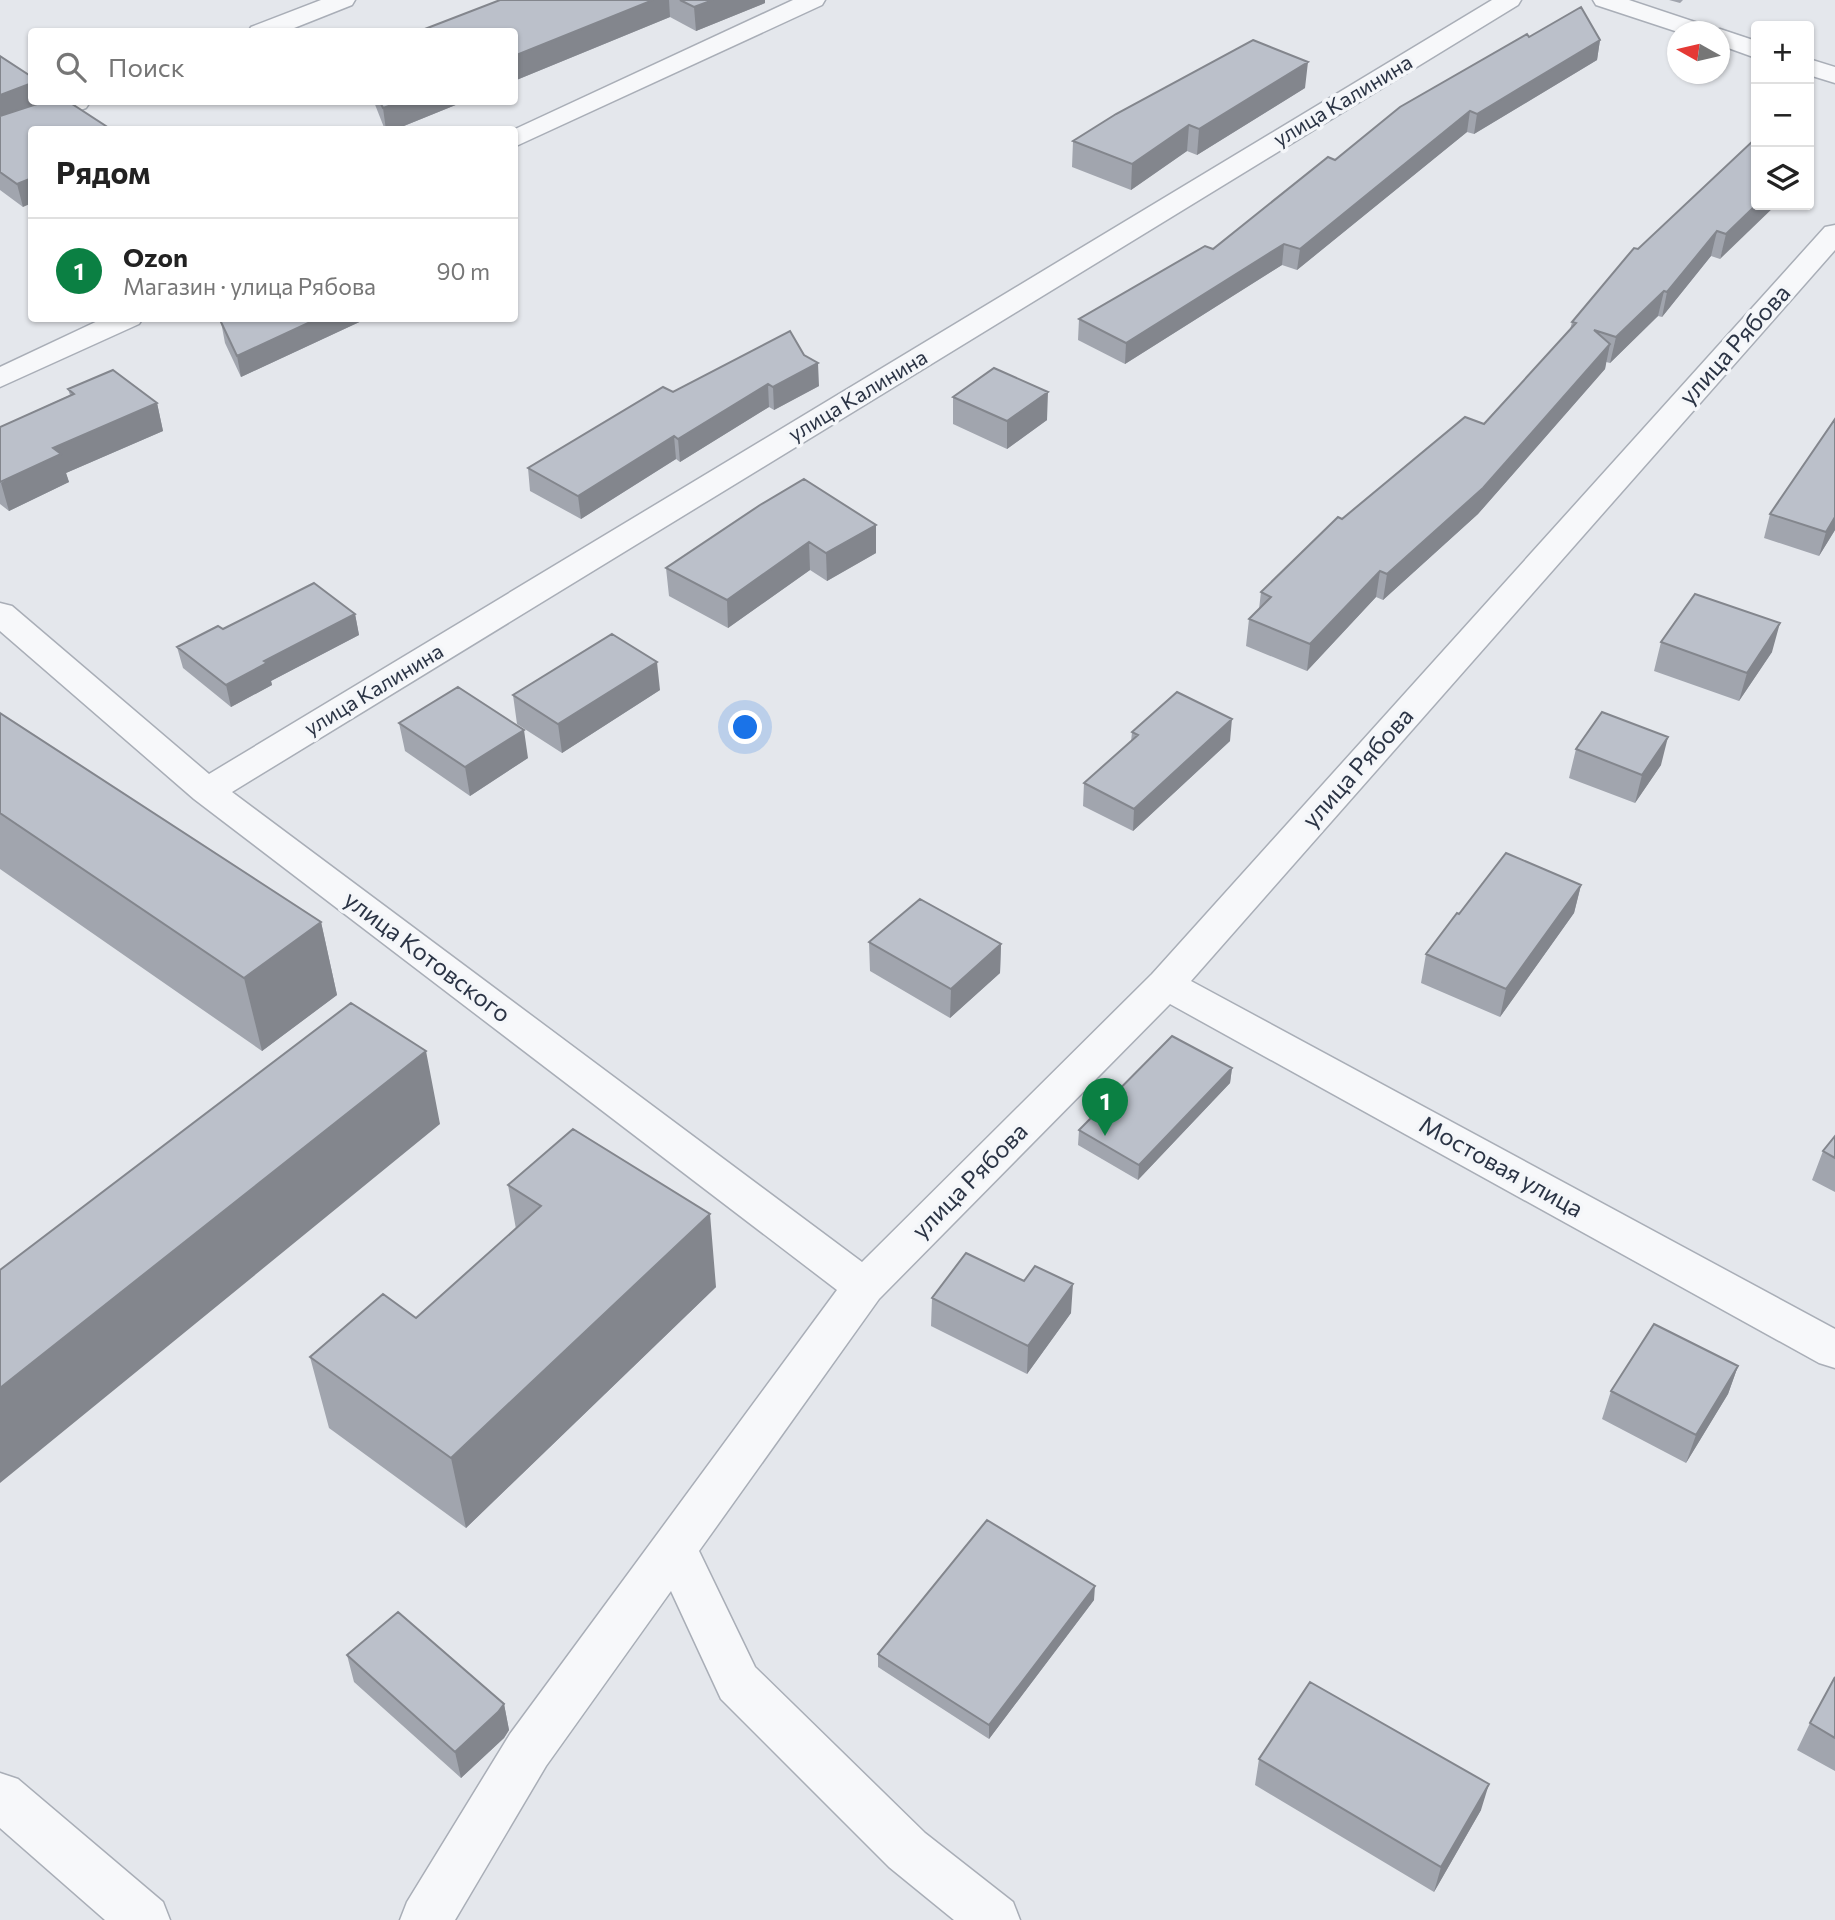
<!DOCTYPE html>
<html lang="ru">
<head>
<meta charset="utf-8">
<style>
	:root { --surface:#fff; --page:#f2f2f2; --text:#222; --muted:#767676; --line:#e0e0e0; --accent:#0b8043 }
	body { margin:0; font-family:Commissioner,sans-serif; background:var(--page); color:var(--text) }
	.controls { position:absolute; right:21px; top:21px; display:grid; overflow:hidden; border-radius:7px; box-shadow:0 2px 5px #0004 }
	.controls button { width:63px; height:63px; display:grid; place-items:center; padding:0; border:0; border-bottom:2px solid var(--line); background:var(--surface); color:var(--text); font:35px sans-serif }
	.compass { position:absolute; left:1667px; top:21px; width:63px; height:63px; border-radius:50%; background:var(--surface); box-shadow:0 2px 5px #0004; rotate:278deg }
	.you { position:absolute; left:746px; top:728px; width:24px; height:24px; margin:-18px; border:5px solid #fff; border-radius:50%; background:#1a73e8; box-shadow:0 0 0 10px #1a73e833 }
	.badge { display:grid; place-items:center; width:46px; height:46px; border-radius:50%; background:var(--accent); color:#fff; font-size:23px; font-weight:700 }
	.pin { position:absolute; translate:-50% -58px; filter:drop-shadow(0 2px 4px #0008) }
	.pin::after { content:''; position:absolute; top:37px; width:24px; height:21px; background:inherit; clip-path:polygon(0 0,100% 0,50% 100%) }
	.list { margin:0; padding:0; list-style:none }
	h2 { display:flex; justify-content:space-between; align-items:center; height:91px; margin:0; padding:0 28px; font-size:30px }
	h2 small { font-size:23px; font-weight:400; color:var(--muted) }
	.list li { display:grid; grid-template-columns:46px 1fr auto; gap:21px; align-items:center; box-sizing:border-box; height:105px; padding:0 28px; border-top:2px solid var(--line) }
	.list b { display:block; font-size:26px; white-space:nowrap }
	.list p { margin:0; font-size:23px; white-space:nowrap; color:var(--muted) }
	.list em { font-size:23px; font-style:normal; color:var(--muted) }
	.icon { flex:none; width:38px; height:38px; fill:none; stroke:currentColor; stroke-width:2; stroke-linecap:round; stroke-linejoin:round }
	.map { position:relative; flex:none; width:1835px; height:1920px; overflow:hidden }
	.search { position:absolute; background:var(--surface); box-shadow:0 2px 5px #0004; left:28px; top:28px; width:490px; height:77px; display:flex; align-items:center; gap:18px; box-sizing:border-box; padding:0 24px; border-radius:7px; color:var(--muted); font-size:26px }
	.panel { position:absolute; background:var(--surface); box-shadow:0 2px 5px #0004; left:28px; top:126px; width:490px; height:196px; border-radius:7px }
	.map>svg:first-child { display:block }
</style>
</head>
<body>
<div class="map">
<svg width="1835" height="1920" viewBox="0 0 1835 1920">
	<rect width="100%" height="100%" fill="#e4e7ec"/>
	<g fill="none" stroke-linecap="round" stroke-linejoin="round">
		<defs>
			<path id="minor" d="M 321,0 L 355,0 L 352,5 L 284,32 L 248,32 L 251,27 Z
				M 793,0 L 825,0 L 822,5 L 514,147 L 513,130 Z
				M 1492,0 L 1521,0 L 1518,5 L 232,792 L 862,1262 L 1152,974 L 1825,227 L 1835,225 L 1835,250 L 1191,981 L 1835,1329 L 1835,1368 L 1819,1363 L 1170,1004 L 879,1299 L 699,1551 L 755,1667 L 925,1833 L 1013,1902 L 1020,1920 L 954,1920 L 889,1867 L 721,1699 L 671,1591 L 546,1766 L 455,1920 L 400,1920 L 407,1902 L 510,1734 L 837,1290 L 194,799 L 0,631 L 0,603 L 12,606 L 209,774 Z
				M 1593,0 L 1629,0 L 1710,27 L 1713,31 L 1720,29 L 1756,41 L 1756,58 L 1720,45 L 1720,32 L 1678,32 L 1596,5 Z
				M 1809,59 L 1835,67 L 1835,83 L 1809,75 Z
				M 54,102 L 90,102 L 86,108 L 0,139 L 0,122 Z
				M 104,318 L 143,318 L 139,324 L 0,387 L 0,367 Z
				M 0,1773 L 18,1779 L 163,1902 L 170,1920 L 105,1920 L 0,1828 Z"/>
		</defs>
		<use href="#minor" stroke="#a9aeb7" stroke-width="3"/>
		<use href="#minor" fill="#f7f8fa" fill-rule="evenodd"/>
	</g>
	<path fill="#a1a5ae" d="M 500,0 L 765,0 L 765,3 L 696,31 L 670,17 L 514,81 L 514,32 Z
		M 1669,0 L 1683,0 L 1680,3 Z
		M 1529,37 L 1600,40 L 1597,60 L 1474,134 L 1467,132 L 1297,270 L 1282,265 L 1125,364 L 1078,340 L 1079,319 L 1213,249 L 1335,160 Z
		M 0,56 L 32,102 L 23,207 L 0,190 Z
		M 1305,88 L 1197,155 L 1187,151 L 1131,190 L 1072,167 L 1073,141 Z
		M 374,102 L 463,102 L 394,130 L 385,130 Z
		M 1756,138 L 1720,259 L 1711,256 L 1662,317 L 1658,316 L 1610,363 L 1606,362 L 1605,369 L 1478,514 L 1383,600 L 1376,597 L 1307,671 L 1246,646 L 1249,619 L 1259,609 L 1261,592 L 1342,519 L 1484,424 L 1570,330 L 1572,322 L 1638,249 Z
		M 368,318 L 241,377 L 225,343 L 221,322 Z
		M 790,331 L 819,386 L 774,410 L 769,407 L 680,462 L 676,459 L 581,519 L 530,491 L 528,468 Z
		M 68,389 L 157,403 L 163,431 L 66,473 L 69,482 L 9,511 L 0,504 L 0,427 L 70,395 Z
		M 953,397 L 1047,420 L 1007,449 L 953,424 Z
		M 1770,514 L 1835,530 L 1819,556 L 1764,538 Z
		M 876,525 L 876,553 L 827,581 L 810,570 L 728,628 L 669,596 L 666,568 Z
		M 355,614 L 359,635 L 271,681 L 272,685 L 231,707 L 183,668 L 177,647 L 223,629 Z
		M 1661,642 L 1772,652 L 1739,701 L 1654,671 Z
		M 660,690 L 562,753 L 517,724 L 513,695 Z
		M 0,713 L 321,922 L 337,995 L 262,1051 L 0,869 Z
		M 399,723 L 528,758 L 470,796 L 405,751 Z
		M 1132,732 L 1230,741 L 1133,831 L 1083,806 L 1084,783 L 1131,742 Z
		M 1576,749 L 1661,765 L 1635,803 L 1569,778 Z
		M 1581,885 L 1574,913 L 1500,1017 L 1421,983 L 1426,954 L 1459,914 Z
		M 869,942 L 1001,944 L 1000,973 L 950,1018 L 870,971 Z
		M 1232,1068 L 1230,1083 L 1138,1180 L 1078,1145 L 1079,1130 Z
		M 1835,1136 L 1835,1192 L 1812,1180 L 1823,1151 Z
		M 508,1185 L 716,1287 L 466,1528 L 329,1428 L 310,1357 L 416,1318 L 516,1229 Z
		M 932,1298 L 1071,1313 L 1027,1374 L 931,1326 Z
		M 1738,1366 L 1728,1394 L 1686,1463 L 1602,1419 L 1611,1391 Z
		M 1094,1600 L 989,1739 L 878,1667 L 878,1654 Z
		M 347,1655 L 504,1704 L 509,1730 L 504,1738 L 461,1778 L 354,1682 Z
		M 1835,1677 L 1835,1771 L 1797,1750 L 1810,1723 Z
		M 1259,1759 L 1481,1810 L 1434,1892 L 1255,1785 Z"/>
	<path fill="#83868d" d="M 653,0 L 669,0 L 670,17 L 514,81 L 514,56 Z
		M 713,0 L 765,0 L 765,3 L 696,31 L 694,7 Z
		M 1600,40 L 1597,60 L 1474,134 L 1477,114 Z
		M 1308,62 L 1305,88 L 1197,155 L 1199,129 Z
		M 32,83 L 32,102 L 43,102 L 0,120 L 0,95 Z
		M 400,102 L 463,102 L 394,130 L 386,130 L 383,108 Z
		M 1470,111 L 1467,132 L 1297,270 L 1300,249 Z
		M 1189,125 L 1187,151 L 1131,190 L 1132,164 Z
		M 32,178 L 32,203 L 23,207 L 17,184 Z
		M 1756,205 L 1776,205 L 1720,259 L 1726,234 Z
		M 1717,231 L 1711,256 L 1662,317 L 1667,292 Z
		M 1284,244 L 1282,265 L 1125,364 L 1126,343 Z
		M 1664,291 L 1658,316 L 1610,363 L 1616,337 Z
		M 319,318 L 368,318 L 241,377 L 237,356 Z
		M 1610,344 L 1605,369 L 1478,514 L 1383,600 L 1387,574 Z
		M 818,363 L 819,386 L 774,410 L 773,387 Z
		M 768,384 L 769,407 L 680,462 L 678,439 Z
		M 1048,392 L 1047,420 L 1007,449 L 1007,421 Z
		M 157,403 L 163,431 L 66,473 L 69,482 L 9,511 L 1,483 L 53,448 Z
		M 674,436 L 676,459 L 581,519 L 578,496 Z
		M 1835,517 L 1835,530 L 1819,556 L 1826,532 Z
		M 876,525 L 876,553 L 827,581 L 826,553 Z
		M 809,542 L 810,570 L 728,628 L 727,600 Z
		M 1380,571 L 1376,597 L 1307,671 L 1310,644 Z
		M 355,614 L 359,635 L 271,681 L 272,685 L 231,707 L 226,685 L 264,661 Z
		M 1780,623 L 1772,652 L 1739,701 L 1747,673 Z
		M 657,662 L 660,690 L 562,753 L 558,724 Z
		M 1232,719 L 1230,741 L 1133,831 L 1134,809 Z
		M 524,730 L 528,758 L 470,796 L 465,767 Z
		M 1668,737 L 1661,765 L 1635,803 L 1642,775 Z
		M 1581,885 L 1574,913 L 1500,1017 L 1506,989 Z
		M 321,922 L 337,995 L 262,1051 L 244,978 Z
		M 1001,944 L 1000,973 L 950,1018 L 951,989 Z
		M 426,1051 L 440,1124 L 0,1483 L 0,1388 Z
		M 1232,1068 L 1230,1083 L 1138,1180 L 1139,1165 Z
		M 710,1214 L 716,1287 L 466,1528 L 451,1458 Z
		M 1073,1284 L 1071,1313 L 1027,1374 L 1028,1346 Z
		M 1738,1366 L 1728,1394 L 1686,1463 L 1696,1435 Z
		M 1095,1586 L 1094,1600 L 989,1739 L 989,1725 Z
		M 504,1704 L 509,1730 L 504,1738 L 461,1778 L 455,1752 Z
		M 1489,1784 L 1481,1810 L 1434,1892 L 1441,1867 Z"/>
	<path fill="#bbc0ca" stroke="#83868d" stroke-width="2" d="M 500,0 L 653,0 L 514,56 L 514,32 L 417,32 Z
		M 680,0 L 713,0 L 694,7 Z
		M 1581,7 L 1600,40 L 1477,114 L 1470,111 L 1300,249 L 1284,244 L 1126,343 L 1079,319 L 1205,246 L 1213,249 L 1328,157 L 1335,160 L 1400,107 L 1527,34 L 1529,37 Z
		M 1253,40 L 1308,62 L 1199,129 L 1189,125 L 1132,164 L 1073,141 L 1116,114 Z
		M 0,56 L 32,77 L 32,83 L 0,95 Z
		M 43,102 L 69,102 L 112,130 L 32,130 L 32,178 L 17,184 L 0,172 L 0,116 Z
		M 380,102 L 400,102 L 383,108 Z
		M 1756,138 L 1756,205 L 1726,234 L 1717,231 L 1667,292 L 1664,291 L 1616,337 L 1594,330 L 1610,344 L 1483,488 L 1387,574 L 1380,571 L 1310,644 L 1249,619 L 1271,597 L 1261,592 L 1338,517 L 1342,519 L 1465,417 L 1484,424 L 1576,323 L 1572,322 L 1634,248 L 1638,249 Z
		M 227,318 L 319,318 L 237,356 L 221,322 Z
		M 790,331 L 804,355 L 818,363 L 773,387 L 768,384 L 678,439 L 674,436 L 578,496 L 528,468 L 663,387 L 673,392 Z
		M 994,368 L 1048,392 L 1007,421 L 953,397 Z
		M 113,370 L 157,403 L 53,448 L 61,454 L 0,482 L 0,427 L 74,394 L 68,389 Z
		M 1835,419 L 1835,517 L 1826,532 L 1770,514 Z
		M 804,479 L 876,525 L 826,553 L 809,542 L 727,600 L 666,568 L 760,505 Z
		M 314,583 L 355,614 L 264,661 L 267,663 L 226,685 L 177,647 L 218,626 L 223,629 Z
		M 1695,594 L 1780,623 L 1747,673 L 1661,642 Z
		M 612,634 L 657,662 L 558,724 L 513,695 Z
		M 458,687 L 524,730 L 465,767 L 399,723 Z
		M 1177,692 L 1232,719 L 1134,809 L 1084,783 L 1138,735 L 1132,732 Z
		M 1602,712 L 1668,737 L 1642,775 L 1576,749 Z
		M 0,713 L 321,922 L 244,978 L 0,813 Z
		M 1506,853 L 1581,885 L 1506,989 L 1426,954 L 1457,913 L 1459,914 Z
		M 920,899 L 1001,944 L 951,989 L 869,942 Z
		M 351,1003 L 426,1051 L 0,1388 L 0,1270 Z
		M 1172,1036 L 1232,1068 L 1139,1165 L 1079,1130 Z
		M 573,1129 L 710,1214 L 451,1458 L 310,1357 L 383,1294 L 416,1318 L 541,1206 L 508,1185 Z
		M 1835,1136 L 1835,1158 L 1823,1151 Z
		M 966,1253 L 1024,1281 L 1035,1266 L 1073,1284 L 1028,1346 L 932,1298 Z
		M 1654,1324 L 1738,1366 L 1696,1435 L 1611,1391 Z
		M 987,1520 L 1095,1586 L 989,1725 L 878,1654 Z
		M 398,1612 L 504,1704 L 498,1712 L 455,1752 L 347,1655 Z
		M 1835,1677 L 1835,1738 L 1810,1723 Z
		M 1310,1682 L 1489,1784 L 1441,1867 L 1259,1759 Z"/>
	<g text-anchor="middle" stroke-width="7" stroke-linejoin="round" paint-order="stroke">
		<g font-size="21" fill="#2b3445" stroke="#f4f6f9">
			<text transform="translate(1343 101) rotate(-31)" y="7">улица Калинина</text>
			<text transform="translate(858 396) rotate(-31)" y="7">улица Калинина</text>
			<text transform="translate(374 690) rotate(-31)" y="7">улица Калинина</text>
		</g>
		<g font-size="24" fill="#2b3445" stroke="#f4f6f9">
			<text transform="translate(1735 345) rotate(-48)" y="8">улица Рябова</text>
			<text transform="translate(1358 768) rotate(-48)" y="8">улица Рябова</text>
			<text transform="translate(427 957) rotate(37)" y="8">улица Котовского</text>
			<text transform="translate(1501 1167) rotate(29)" y="8">Мостовая улица</text>
			<text transform="translate(970 1181) rotate(-45)" y="8">улица Рябова</text>
		</g>
	</g>
</svg>
<div class="controls">
<button>+</button>
<button>−</button>
<button><svg class="icon" aria-label="layers" viewBox="0 0 24 24"><path d="M12 4l9 5-9 5-9-5zM3 14l9 5 9-5"/></svg></button>
</div>
<svg class="compass" viewBox="-18 -18 36 36"><path d="M0-13l5 13h-10z" fill="#e53935"/><path d="M0 13l5-13h-10z" fill="#767676"/></svg>
<div class="you"></div>
<div class="pin badge" style="left:1105px;top:1136px">1</div>
<div class="search"><svg class="icon" aria-label="search" viewBox="0 0 24 24"><circle cx="10" cy="10" r="6"/><path d="M15 15l6 6"/></svg>Поиск</div>
<section class="panel">
<h2>Рядом<small></small></h2>
<ul class="list">
<li><span class="badge">1</span><div><b>Ozon</b><p>Магазин · улица Рябова</p></div><em>90 m</em></li>
</ul>
</section>
</div>
</body>
</html>
